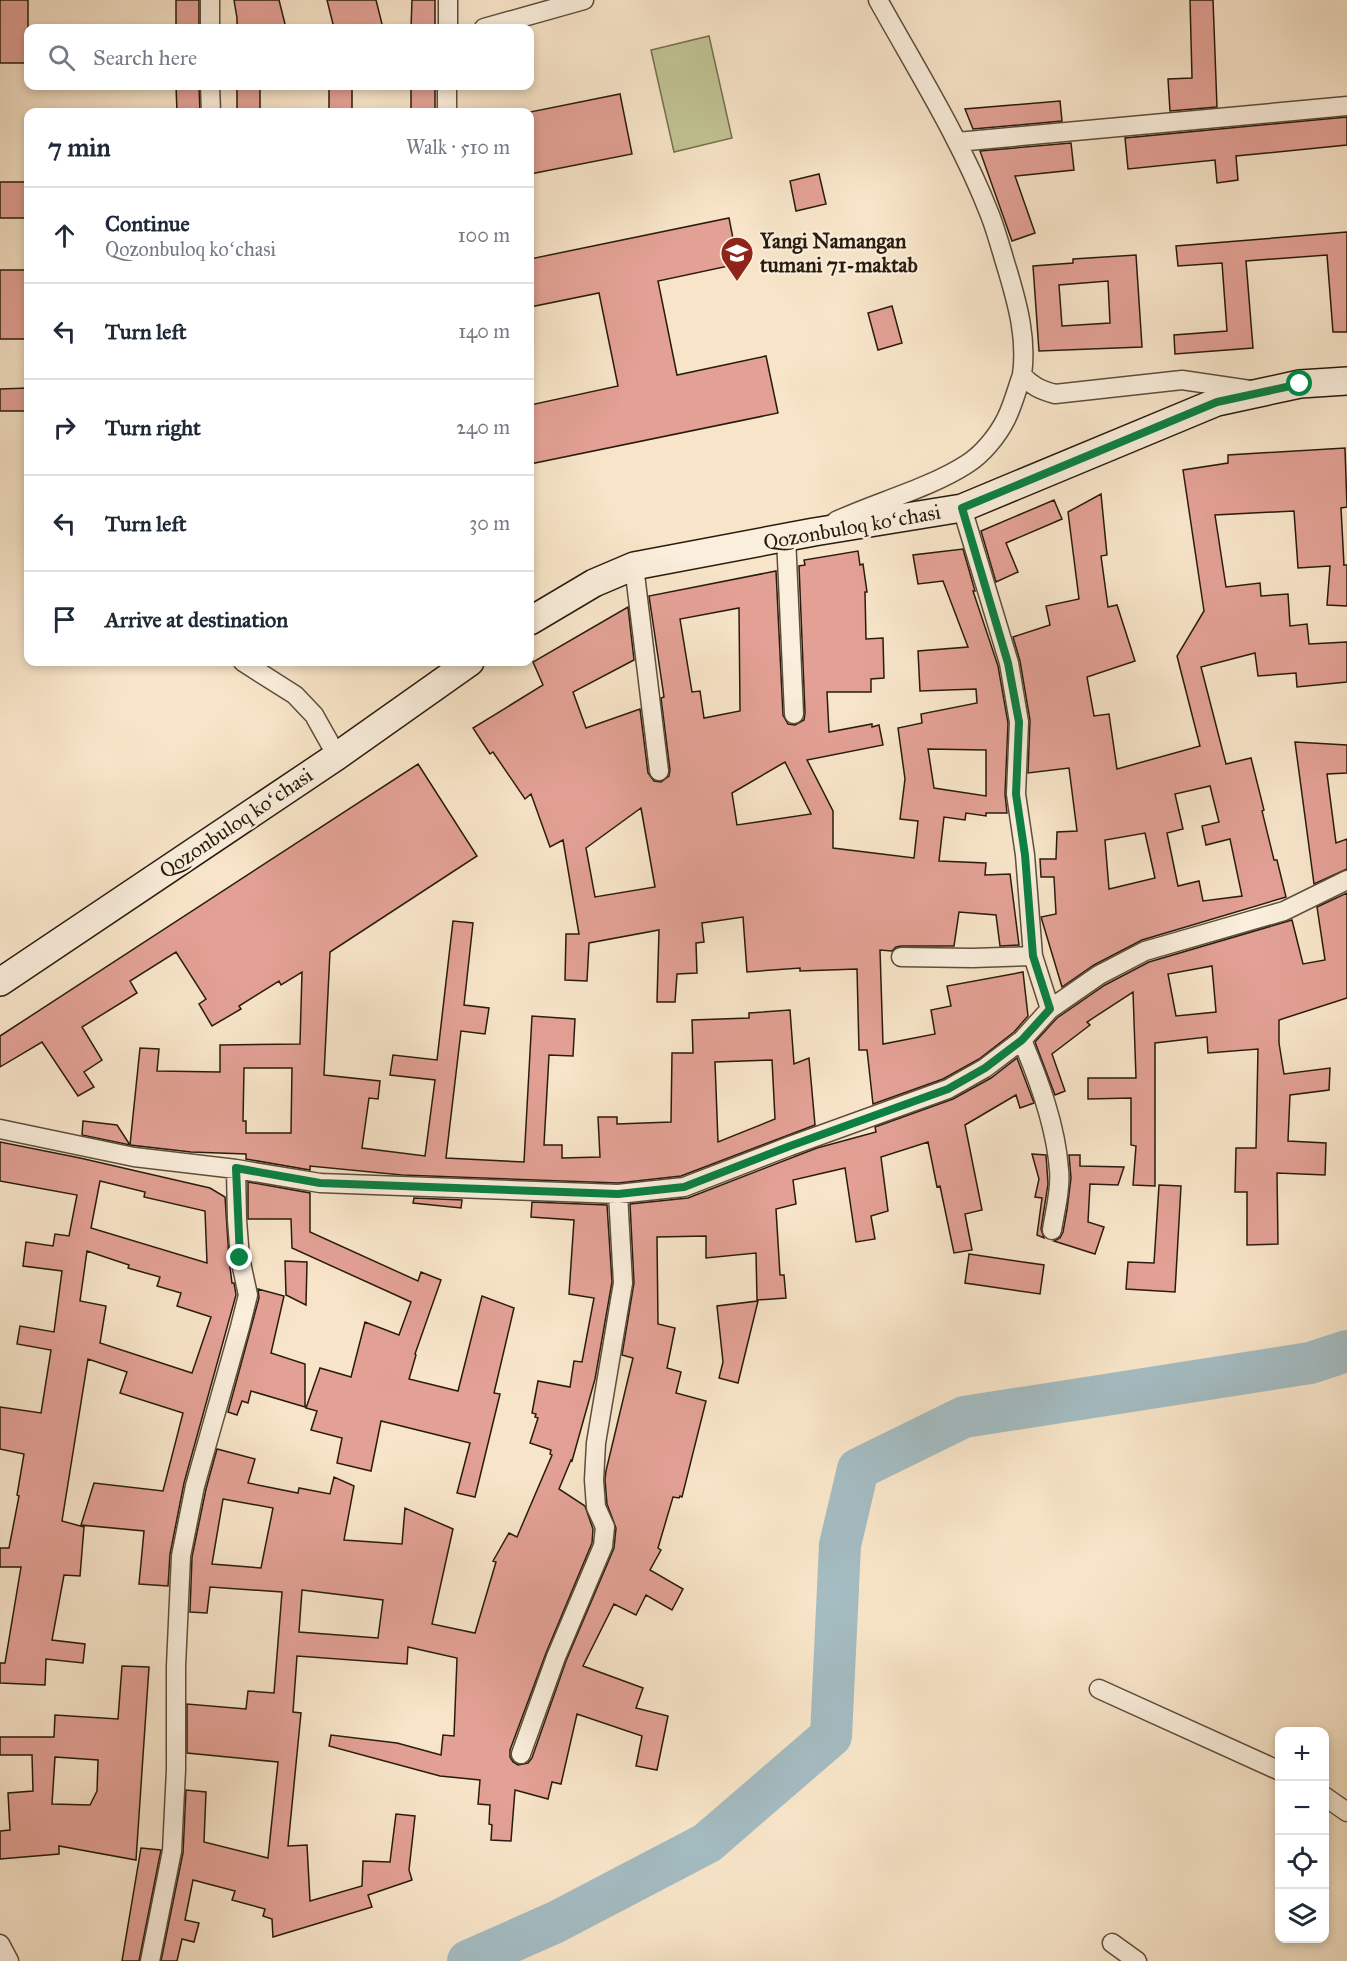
<!DOCTYPE html>
<html lang="en">
<head>
<meta charset="utf-8">
<style>
	:root { --surface:#fff; --page:#f6f6f7; --text:#1f2937; --muted:#747a83; --line:#e0e1e3 }
	body { margin:0; font-family:"IM FELL Great Primer",serif; background:var(--page); color:var(--text) }
	.controls { position:absolute; right:18px; bottom:18px; display:grid; overflow:hidden; border-radius:12px; box-shadow:0 3px 9px #0003 }
	.controls button { width:54px; height:54px; display:grid; place-items:center; padding:0; border:0; border-bottom:2px solid var(--line); background:var(--surface); color:var(--text); font:30px sans-serif }
	.stop { position:absolute; width:18px; height:18px; margin:-14px; border:4px solid #0b8043; border-radius:50%; background:#fff }
	.stop.end { background:#0b8043; border-color:#fff; box-shadow:0 2px 6px #0008 }
	.list { margin:0; padding:0; list-style:none }
	h2 { display:flex; justify-content:space-between; align-items:center; height:78px; margin:0; padding:0 24px; font-size:26px }
	h2 small { font-size:20px; font-weight:400; color:var(--muted) }
	.list li { display:grid; grid-template-columns:39px 1fr auto; gap:18px; align-items:center; box-sizing:border-box; height:96px; padding:0 24px; border-top:2px solid var(--line) }
	.list b { display:block; font-size:22px; white-space:nowrap }
	.list p { margin:0; font-size:20px; white-space:nowrap; color:var(--muted) }
	.list em { font-size:20px; font-style:normal; color:var(--muted) }
	.icon { flex:none; width:33px; height:33px; fill:none; stroke:currentColor; stroke-width:2; stroke-linecap:round; stroke-linejoin:round }
	.map { position:relative; flex:none; width:1347px; height:1961px; overflow:hidden }
	.search { position:absolute; background:var(--surface); box-shadow:0 3px 9px #0003; left:24px; top:24px; width:510px; height:66px; display:flex; align-items:center; gap:15px; box-sizing:border-box; padding:0 21px; border-radius:12px; color:var(--muted); font-size:22px }
	.panel { position:absolute; background:var(--surface); box-shadow:0 3px 9px #0003; left:24px; top:108px; width:510px; height:558px; border-radius:12px }
	.map>svg:first-child { display:block }
</style>
</head>
<body>
<div class="map">
<svg width="1347" height="1961" viewBox="0 0 1347 1961">
	<rect width="100%" height="100%" fill="#f8e5c9"/>
	<filter id="stains"><feTurbulence type="fractalNoise" baseFrequency=".00333" numOctaves="4"/><feColorMatrix values="0 0 0 0 .2 0 0 0 0 .09 0 0 0 0 .02 0 0 0 .5 -.17"/></filter>
	<radialGradient id="worn" r=".72"><stop offset=".6" stop-color="#630" stop-opacity="0"/><stop offset="1" stop-color="#630" stop-opacity=".3"/></radialGradient>
	<path fill="#c1c394" stroke="#756f50" stroke-width="1.5" d="M 709,36 L 732,138 L 674,152 L 651,50 Z"/>
	<g fill="none" stroke-linecap="round" stroke-linejoin="round">
		<path stroke="#a4bcc2" stroke-width="42" d="M 468,1961 L 556,1922 L 707,1843 L 831,1736 L 840,1545 L 858,1469 L 964,1417 L 1310,1363 L 1347,1351"/>
	</g>
	<path fill="#e3a195" stroke="#291b0d" stroke-width="1.5" fill-rule="evenodd" d="M 0,0 L 28,0 L 28,63 L 0,63 Z
		M 176,0 L 199,0 L 199,28 L 176,28 Z
		M 234,0 L 279,0 L 286,28 L 237,28 L 237,18 Z
		M 327,0 L 376,0 L 383,28 L 334,28 Z
		M 412,0 L 435,0 L 435,28 L 411,28 Z
		M 1190,0 L 1213,0 L 1217,107 L 1170,111 L 1168,79 L 1192,78 Z
		M 176,86 L 199,86 L 200,112 L 177,112 Z
		M 237,86 L 260,86 L 260,110 L 237,110 Z
		M 329,86 L 352,86 L 352,112 L 329,112 Z
		M 411,86 L 435,86 L 435,112 L 411,112 Z
		M 620,94 L 632,154 L 530,174 L 530,112 Z
		M 1060,101 L 1062,121 L 973,129 L 965,109 Z
		M 1347,117 L 1347,145 L 1236,156 L 1238,180 L 1217,183 L 1215,160 L 1128,169 L 1125,138 Z
		M 1071,143 L 1074,170 L 1015,176 L 1035,233 L 1012,241 L 980,151 Z
		M 819,174 L 826,204 L 796,211 L 790,181 Z
		M 0,182 L 28,182 L 28,218 L 0,218 Z
		M 729,218 L 738,264 L 658,281 L 677,375 L 766,356 L 778,413 L 530,464 L 530,405 L 618,386 L 599,293 L 530,307 L 530,259 Z
		M 1347,232 L 1347,332 L 1333,332 L 1327,255 L 1246,261 L 1253,348 L 1175,354 L 1174,335 L 1227,331 L 1222,263 L 1178,266 L 1176,246 Z
		M 1136,255 L 1142,347 L 1039,351 L 1033,266 L 1073,263 L 1073,259 ZM 1108,281 L 1110,323 L 1062,326 L 1059,285 Z
		M 0,270 L 28,270 L 28,339 L 0,339 Z
		M 892,306 L 902,343 L 878,350 L 868,313 Z
		M 28,388 L 28,411 L 0,411 L 0,389 Z
		M 1345,448 L 1347,507 L 1341,508 L 1344,565 L 1343,565 L 1347,565 L 1347,606 L 1327,605 L 1330,566 L 1298,568 L 1294,511 L 1215,515 L 1226,587 L 1260,583 L 1261,596 L 1288,594 L 1290,626 L 1307,624 L 1309,644 L 1347,642 L 1347,682 L 1297,687 L 1296,673 L 1258,676 L 1255,653 L 1201,667 L 1226,764 L 1251,758 L 1264,810 L 1262,811 L 1274,860 L 1277,860 L 1286,897 L 1142,940 L 1094,965 L 1062,987 L 1041,917 L 1056,914 L 1054,877 L 1041,877 L 1040,859 L 1056,859 L 1057,832 L 1077,831 L 1069,768 L 1028,773 L 1030,720 L 1020,661 L 1013,637 L 1050,625 L 1046,606 L 1079,599 L 1068,512 L 1101,494 L 1107,555 L 1101,556 L 1108,607 L 1117,605 L 1135,661 L 1087,677 L 1094,716 L 1109,714 L 1117,769 L 1200,746 L 1177,656 L 1204,611 L 1183,470 L 1228,463 L 1228,455 ZM 1210,786 L 1219,822 L 1202,826 L 1206,845 L 1230,839 L 1242,896 L 1203,901 L 1199,881 L 1178,886 L 1167,833 L 1183,829 L 1175,794 ZM 1145,833 L 1155,878 L 1109,889 L 1105,840 Z
		M 1054,500 L 1062,519 L 1006,543 L 1018,572 L 996,582 L 981,531 Z
		M 963,549 L 975,591 L 973,591 L 998,666 L 1008,723 L 1005,794 L 1007,813 L 986,813 L 986,816 L 966,813 L 965,820 L 944,817 L 939,861 L 986,863 L 985,875 L 1010,874 L 1019,945 L 1000,946 L 996,915 L 959,912 L 954,946 L 901,946 L 896,947 L 892,951 L 880,950 L 883,1044 L 935,1034 L 931,1010 L 951,1006 L 947,986 L 1023,972 L 1028,1016 L 1014,1032 L 979,1059 L 943,1079 L 873,1104 L 867,1050 L 859,1050 L 857,969 L 800,971 L 800,968 L 747,972 L 743,917 L 702,923 L 704,942 L 696,943 L 697,973 L 677,974 L 675,1002 L 657,1002 L 659,930 L 589,943 L 587,981 L 565,980 L 566,934 L 579,934 L 563,840 L 550,847 L 531,794 L 525,799 L 493,752 L 490,754 L 473,728 L 543,685 L 533,662 L 628,607 L 634,660 L 573,692 L 586,728 L 640,709 L 648,773 L 654,781 L 661,782 L 669,776 L 670,770 L 661,698 L 664,697 L 649,596 L 776,571 L 783,715 L 788,724 L 795,725 L 804,720 L 805,713 L 799,566 L 805,565 L 804,560 L 858,551 L 860,565 L 863,564 L 867,592 L 865,592 L 866,639 L 883,638 L 884,678 L 871,679 L 871,692 L 827,692 L 829,732 L 872,724 L 872,727 L 879,725 L 883,745 L 807,760 L 833,811 L 833,848 L 914,858 L 918,821 L 900,819 L 905,779 L 898,728 L 922,723 L 921,714 L 977,703 L 976,689 L 920,691 L 918,651 L 968,647 L 943,581 L 918,584 L 913,555 ZM 739,608 L 740,711 L 704,718 L 700,691 L 692,692 L 680,619 ZM 928,749 L 986,750 L 986,796 L 934,788 ZM 785,762 L 811,814 L 737,825 L 732,793 ZM 641,808 L 655,887 L 595,897 L 586,848 Z
		M 1295,742 L 1347,745 L 1347,773 L 1327,774 L 1336,843 L 1347,839 L 1347,869 L 1314,884 Z
		M 418,764 L 477,856 L 330,952 L 324,1075 L 380,1081 L 378,1099 L 369,1098 L 362,1148 L 425,1156 L 435,1080 L 390,1075 L 393,1055 L 437,1060 L 453,921 L 473,923 L 464,1005 L 489,1008 L 485,1034 L 461,1031 L 446,1158 L 524,1162 L 532,1016 L 575,1019 L 573,1056 L 549,1055 L 544,1145 L 562,1145 L 562,1158 L 600,1157 L 598,1117 L 617,1117 L 617,1124 L 671,1122 L 672,1053 L 693,1053 L 692,1020 L 749,1018 L 749,1013 L 790,1010 L 794,1064 L 809,1058 L 815,1125 L 681,1176 L 618,1183 L 402,1175 L 310,1166 L 310,1170 L 246,1159 L 246,1154 L 191,1152 L 130,1145 L 140,1048 L 159,1049 L 157,1071 L 220,1072 L 220,1045 L 300,1044 L 302,972 L 281,985 L 279,981 L 239,1006 L 241,1009 L 212,1026 L 199,1004 L 206,999 L 176,952 L 130,981 L 137,993 L 82,1027 L 102,1060 L 84,1072 L 94,1087 L 78,1096 L 42,1042 L 0,1067 L 0,1036 ZM 772,1060 L 775,1119 L 718,1142 L 715,1062 ZM 244,1068 L 292,1068 L 291,1133 L 246,1133 L 246,1121 L 243,1121 Z
		M 1347,893 L 1347,998 L 1279,1020 L 1279,1043 L 1284,1074 L 1330,1068 L 1329,1090 L 1290,1095 L 1288,1141 L 1326,1143 L 1325,1175 L 1277,1173 L 1278,1244 L 1247,1245 L 1247,1192 L 1235,1192 L 1236,1148 L 1256,1148 L 1258,1049 L 1208,1053 L 1207,1037 L 1155,1043 L 1155,1186 L 1133,1185 L 1136,1146 L 1131,1145 L 1131,1098 L 1088,1099 L 1088,1078 L 1136,1078 L 1133,992 L 1087,1022 L 1090,1025 L 1052,1054 L 1065,1091 L 1055,1095 L 1035,1042 L 1057,1018 L 1105,985 L 1149,962 L 1292,920 L 1303,964 L 1325,960 L 1317,907 ZM 1212,966 L 1216,1012 L 1176,1016 L 1168,974 Z
		M 1017,1058 L 1034,1103 L 1020,1108 L 1016,1095 L 965,1125 L 982,1210 L 965,1214 L 972,1250 L 954,1253 L 940,1186 L 937,1187 L 928,1142 L 881,1157 L 888,1211 L 871,1216 L 875,1239 L 856,1242 L 845,1168 L 793,1180 L 796,1204 L 776,1209 L 780,1275 L 784,1275 L 786,1298 L 757,1300 L 756,1253 L 706,1258 L 706,1236 L 657,1237 L 658,1324 L 675,1328 L 667,1368 L 681,1372 L 676,1393 L 706,1401 L 682,1497 L 680,1496 L 679,1498 L 673,1497 L 658,1548 L 661,1550 L 650,1570 L 683,1589 L 672,1610 L 646,1595 L 636,1615 L 614,1604 L 583,1666 L 643,1688 L 636,1708 L 668,1716 L 657,1770 L 636,1766 L 642,1736 L 577,1714 L 561,1784 L 552,1782 L 548,1799 L 515,1790 L 511,1841 L 491,1840 L 492,1825 L 489,1824 L 490,1805 L 478,1804 L 480,1780 L 440,1776 L 329,1746 L 331,1735 L 397,1743 L 441,1755 L 443,1735 L 454,1736 L 457,1658 L 408,1647 L 407,1664 L 297,1656 L 293,1712 L 301,1713 L 288,1846 L 307,1845 L 310,1901 L 362,1886 L 363,1861 L 390,1862 L 396,1814 L 415,1816 L 409,1870 L 412,1880 L 368,1895 L 372,1907 L 273,1937 L 272,1919 L 263,1916 L 265,1909 L 232,1900 L 235,1891 L 193,1880 L 185,1920 L 199,1923 L 194,1942 L 182,1939 L 177,1961 L 161,1961 L 183,1853 L 186,1790 L 206,1792 L 204,1842 L 268,1858 L 278,1762 L 187,1753 L 187,1704 L 246,1709 L 248,1691 L 274,1693 L 282,1592 L 210,1587 L 207,1613 L 190,1612 L 192,1557 L 206,1489 L 217,1449 L 255,1459 L 248,1483 L 298,1493 L 299,1488 L 330,1494 L 334,1477 L 354,1486 L 344,1540 L 402,1544 L 405,1508 L 453,1529 L 432,1624 L 475,1633 L 496,1562 L 493,1561 L 509,1533 L 517,1537 L 552,1455 L 550,1454 L 551,1450 L 530,1443 L 538,1418 L 535,1417 L 536,1414 L 532,1413 L 538,1381 L 570,1387 L 574,1361 L 582,1362 L 594,1298 L 569,1294 L 574,1220 L 531,1217 L 532,1202 L 607,1205 L 612,1282 L 595,1379 L 572,1461 L 571,1460 L 559,1489 L 585,1506 L 593,1529 L 592,1543 L 546,1653 L 510,1750 L 510,1757 L 513,1762 L 518,1765 L 528,1763 L 532,1758 L 566,1661 L 614,1548 L 616,1528 L 607,1504 L 605,1480 L 606,1471 L 633,1358 L 622,1355 L 634,1283 L 630,1204 L 688,1198 L 817,1148 L 876,1132 L 875,1127 L 953,1099 L 991,1078 ZM 223,1499 L 273,1508 L 261,1568 L 212,1564 ZM 302,1590 L 383,1600 L 378,1638 L 299,1632 Z
		M 83,1121 L 117,1125 L 130,1145 L 82,1135 Z
		M 0,1142 L 80,1158 L 210,1188 L 225,1197 L 229,1259 L 232,1283 L 234,1283 L 236,1295 L 184,1483 L 170,1554 L 168,1586 L 139,1584 L 144,1531 L 81,1525 L 94,1483 L 163,1491 L 183,1413 L 120,1393 L 127,1372 L 88,1359 L 62,1521 L 84,1527 L 80,1576 L 64,1575 L 52,1640 L 85,1644 L 83,1663 L 46,1659 L 45,1685 L 0,1683 L 0,1663 L 5,1663 L 21,1567 L 0,1567 L 0,1548 L 9,1548 L 19,1496 L 17,1495 L 24,1454 L 0,1449 L 0,1407 L 41,1413 L 51,1350 L 17,1344 L 20,1326 L 54,1332 L 62,1271 L 23,1266 L 26,1242 L 53,1246 L 55,1234 L 69,1236 L 77,1195 L 0,1181 ZM 100,1181 L 145,1192 L 144,1197 L 205,1211 L 207,1263 L 91,1228 ZM 87,1251 L 129,1265 L 128,1268 L 160,1277 L 157,1286 L 181,1293 L 177,1306 L 211,1317 L 192,1373 L 100,1343 L 106,1306 L 80,1301 Z
		M 1032,1154 L 1046,1155 L 1048,1184 L 1041,1229 L 1044,1238 L 1037,1235 L 1042,1198 L 1035,1197 L 1039,1179 Z
		M 1069,1155 L 1080,1155 L 1080,1166 L 1124,1167 L 1118,1185 L 1090,1184 L 1088,1222 L 1104,1227 L 1095,1254 L 1054,1241 L 1060,1238 L 1063,1232 L 1067,1210 L 1071,1178 Z
		M 248,1182 L 310,1193 L 310,1232 L 418,1281 L 421,1272 L 441,1280 L 415,1354 L 416,1355 L 409,1379 L 458,1391 L 482,1296 L 514,1308 L 494,1393 L 500,1394 L 475,1497 L 457,1493 L 470,1443 L 381,1421 L 371,1471 L 337,1463 L 342,1438 L 311,1430 L 317,1411 L 306,1408 L 320,1368 L 351,1377 L 365,1322 L 399,1335 L 411,1302 L 292,1248 L 291,1219 L 248,1219 Z
		M 1159,1185 L 1181,1186 L 1175,1292 L 1126,1289 L 1128,1262 L 1154,1263 Z
		M 414,1198 L 462,1200 L 461,1208 L 413,1203 Z
		M 969,1254 L 1044,1265 L 1040,1294 L 965,1283 Z
		M 285,1261 L 307,1262 L 306,1305 L 286,1295 Z
		M 258,1289 L 284,1296 L 271,1353 L 305,1364 L 305,1407 L 251,1391 L 248,1403 L 242,1401 L 237,1415 L 228,1412 L 259,1298 Z
		M 758,1301 L 738,1383 L 719,1378 L 723,1362 L 717,1306 Z
		M 122,1666 L 149,1667 L 136,1860 L 59,1846 L 59,1854 L 0,1859 L 0,1831 L 10,1830 L 8,1793 L 33,1791 L 32,1755 L 0,1755 L 0,1737 L 54,1737 L 55,1715 L 118,1719 ZM 55,1757 L 98,1760 L 97,1791 L 90,1805 L 52,1804 Z
		M 141,1848 L 161,1850 L 139,1961 L 122,1961 Z"/>
	<g fill="none" stroke-linecap="round" stroke-linejoin="round">
		<defs>
			<path id="street" d="M 210,0 L 210,28
				M 448,0 L 448,28
				M 878,0 C 917,70 961,140 990,215 C 997,233 1002,253 1008,272 C 1018,306 1027,339 1022,375 C 1032,386 1040,390 1055,394 L 1182,380 L 1250,390
				M 484,28 L 584,0
				M 210,86 L 211,112
				M 447,112 L 447,86
				M 957,142 L 1347,106
				M 962,508 L 1009,663 L 1019,722 L 1016,794 L 1025,855 L 1033,956 L 1050,1009
				M 836,521 C 877,502 930,488 967,464 C 983,454 998,435 1006,419 C 1013,405 1017,389 1022,375
				M 786,537 L 794,714
				M 634,566 L 659,771
				M 243,662 L 295,695 L 314,715 L 337,756
				M 901,957 L 972,958 L 1033,956
				M 1022,1040 C 1039,1080 1056,1126 1059,1170 C 1061,1189 1055,1211 1052,1230
				M 0,1129 L 134,1157 L 236,1169 L 320,1183 L 618,1194 L 684,1187 L 790,1146 L 948,1089 L 985,1068 L 1022,1040 L 1050,1009 L 1099,975 L 1145,951 L 1284,911 L 1347,880
				M 1099,1689 L 1280,1771
				M 521,1754 L 556,1657 L 603,1546 L 605,1527 L 596,1507 L 594,1480 L 596,1443 L 623,1283 L 618,1194
				M 1324,1796 L 1347,1812
				M 1112,1943 L 1137,1961
				M 0,1944 L 9,1961
				M 150,1961 L 172,1851 L 176,1770 L 176,1666 L 181,1556 L 195,1486 L 240,1327 L 248,1295 L 240,1258 L 237,1220 L 236,1169"/>
			<path id="secondary" d="M 530,621 L 594,583 L 634,566 L 814,532 L 962,508 L 1217,402 L 1300,384 L 1347,381
				M 0,982 L 337,756 L 470,662"/>
		</defs>
		<use href="#street" stroke="#5d4e3c" stroke-width="21"/>
		<use href="#secondary" stroke="#291b0d" stroke-width="30"/>
		<use href="#street" stroke="#faeedc" stroke-width="18"/>
		<use href="#secondary" stroke="#faeedc" stroke-width="27"/>
	</g>
	<g fill="none" stroke-linecap="round" stroke-linejoin="round">
		<path stroke="#0b8043" stroke-width="8" d="M 240,1258 L 236,1168 L 320,1183 L 618,1194 L 684,1187 L 790,1146 L 948,1089 L 985,1068 L 1022,1040 L 1050,1009 L 1033,956 L 1025,855 L 1016,794 L 1019,722 L 1008,663 L 962,508 L 1217,402 L 1300,384"/>
	</g>
	<defs>
		<symbol id="school-pin" viewBox="-11 -11 22 30"><path d="M0 17L-7.5 6A9.5 9.5 0 1 1 7.5 6Z" fill="#8f2418" stroke="#faeedc"/><path d="M0-5L7-2L0 1L-7-2ZM-4 1L0 2.5L4 1V4Q0 6-4 4Z" fill="#fff"/></symbol>
	</defs>
	<g fill-rule="evenodd">
		<use href="#school-pin" x="718" y="234" width="38" height="52"/>
	</g>
	<g text-anchor="middle" stroke-width="4.5" stroke-linejoin="round" paint-order="stroke">
		<g font-size="21" font-weight="bold" fill="#291b0d" stroke="#faeedc" text-anchor="start">
			<text x="760" y="248">Yangi Namangan<tspan x="760" dy="24">tumani 71-maktab</tspan></text>
		</g>
		<g font-size="21" fill="#291b0d" stroke="#faeedc">
			<text transform="translate(852 527) rotate(-10)" y="7">Qozonbuloq koʻchasi</text>
			<text transform="translate(236 823) rotate(-34)" y="7">Qozonbuloq koʻchasi</text>
		</g>
	</g>
	<rect width="100%" height="100%" filter="url(#stains)"/>
	<rect width="100%" height="100%" fill="url(#worn)"/>
</svg>
<div class="controls">
<button>+</button>
<button>−</button>
<button><svg class="icon" aria-label="locate" viewBox="0 0 24 24"><circle cx="12" cy="12" r="6"/><path d="M12 2v4M12 18v4M2 12h4M18 12h4"/></svg></button>
<button><svg class="icon" aria-label="layers" viewBox="0 0 24 24"><path d="M12 4l9 5-9 5-9-5zM3 14l9 5 9-5"/></svg></button>
</div>
<div class="stop" style="left:1300px;top:384px"></div>
<div class="stop end" style="left:240px;top:1258px"></div>
<div class="search"><svg class="icon" aria-label="search" viewBox="0 0 24 24"><circle cx="10" cy="10" r="6"/><path d="M15 15l6 6"/></svg>Search here</div>
<section class="panel">
<h2>7 min<small>Walk · 510 m</small></h2>
<ul class="list">
<li><svg class="icon" aria-label="ahead" viewBox="0 0 24 24"><path d="M12 20V5M6 11l6-6 6 6"/></svg><div><b>Continue</b><p>Qozonbuloq koʻchasi</p></div><em>100 m</em></li>
<li><svg class="icon" aria-label="left" viewBox="0 0 24 24"><path d="M17 20v-9H6M10 6l-5 5 5 5"/></svg><div><b>Turn left</b></div><em>140 m</em></li>
<li><svg class="icon" aria-label="right" viewBox="0 0 24 24"><path d="M7 20v-9h11M14 6l5 5-5 5"/></svg><div><b>Turn right</b></div><em>240 m</em></li>
<li><svg class="icon" aria-label="left" viewBox="0 0 24 24"><path d="M17 20v-9H6M10 6l-5 5 5 5"/></svg><div><b>Turn left</b></div><em>30 m</em></li>
<li><svg class="icon" aria-label="arrive" viewBox="0 0 24 24"><path d="M6 21V4h12l-3 4 3 4H6"/></svg><div><b>Arrive at destination</b></div></li>
</ul>
</section>
</div>
</body>
</html>
